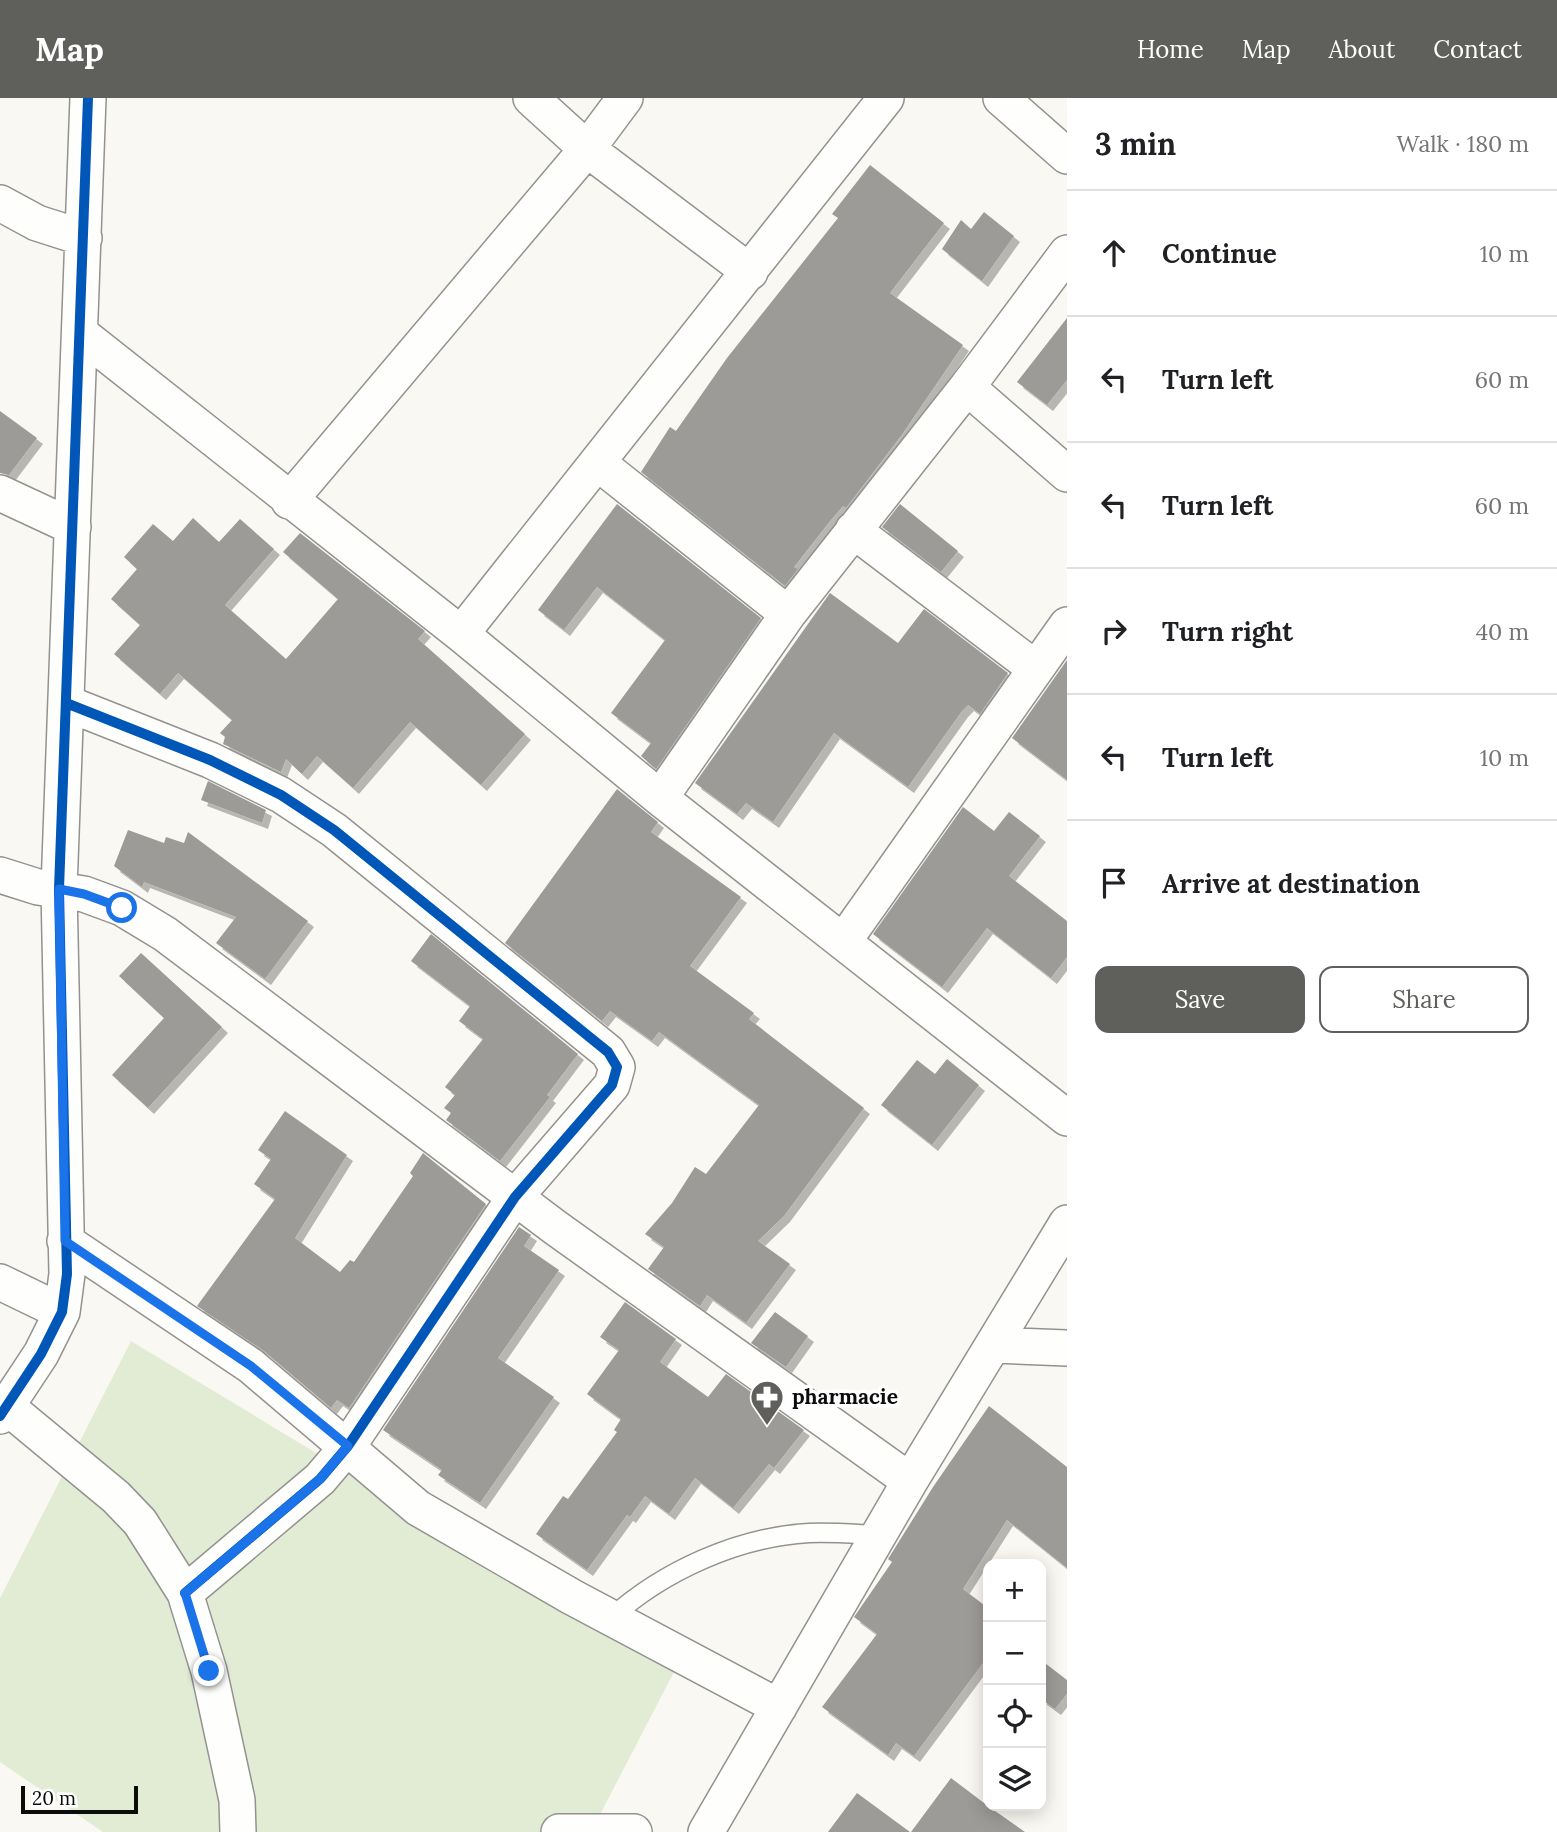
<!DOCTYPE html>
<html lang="en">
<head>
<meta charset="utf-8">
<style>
	:root { --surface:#fff; --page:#f6f6f6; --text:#202124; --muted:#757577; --line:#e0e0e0; --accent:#5f5f5c }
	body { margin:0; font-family:Lora,serif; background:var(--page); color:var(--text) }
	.controls { position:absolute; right:21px; bottom:21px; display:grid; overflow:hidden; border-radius:14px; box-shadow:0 4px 18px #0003 }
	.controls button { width:63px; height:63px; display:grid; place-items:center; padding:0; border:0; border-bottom:2px solid var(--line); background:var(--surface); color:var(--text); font:35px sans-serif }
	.scale { position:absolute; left:21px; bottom:18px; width:117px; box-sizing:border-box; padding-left:7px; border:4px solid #0c0c0c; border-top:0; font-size:19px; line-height:24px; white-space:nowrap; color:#0c0c0c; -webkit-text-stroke:5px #fff; paint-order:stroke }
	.stop { position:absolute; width:21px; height:21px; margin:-16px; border:5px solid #1a73e8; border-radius:50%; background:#fff }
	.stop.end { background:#1a73e8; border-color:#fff; box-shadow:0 2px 7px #0008 }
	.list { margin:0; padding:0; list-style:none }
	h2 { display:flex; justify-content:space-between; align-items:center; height:91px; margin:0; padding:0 28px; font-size:30px }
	h2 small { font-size:23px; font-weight:400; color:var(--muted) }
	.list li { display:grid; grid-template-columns:46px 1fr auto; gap:21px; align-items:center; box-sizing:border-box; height:126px; padding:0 28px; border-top:2px solid var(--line) }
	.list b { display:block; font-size:26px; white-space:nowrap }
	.list em { font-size:23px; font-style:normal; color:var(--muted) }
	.actions { display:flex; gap:14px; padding:21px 28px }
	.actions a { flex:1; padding:16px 0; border:2px solid var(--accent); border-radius:14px; text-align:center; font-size:24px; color:var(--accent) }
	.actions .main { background:var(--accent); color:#fff }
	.icon { flex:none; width:38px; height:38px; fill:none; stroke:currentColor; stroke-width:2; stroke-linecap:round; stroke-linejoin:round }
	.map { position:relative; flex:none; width:1067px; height:1734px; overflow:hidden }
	header { display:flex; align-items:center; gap:42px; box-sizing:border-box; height:98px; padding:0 35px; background:var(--accent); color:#fff }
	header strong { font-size:33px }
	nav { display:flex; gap:38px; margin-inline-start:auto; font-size:24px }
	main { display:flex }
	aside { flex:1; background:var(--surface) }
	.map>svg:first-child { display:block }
</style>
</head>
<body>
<header>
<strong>Map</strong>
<nav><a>Home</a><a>Map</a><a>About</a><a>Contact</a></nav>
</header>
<main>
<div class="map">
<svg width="1067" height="1734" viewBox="0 0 1067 1734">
	<defs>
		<filter id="shadow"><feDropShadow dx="6" dy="6" stdDeviation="0" flood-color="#0004"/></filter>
	</defs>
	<rect width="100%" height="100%" fill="#faf8f2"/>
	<path fill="#e2ecd4" d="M 131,1243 L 675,1572 L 591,1734 L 103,1734 L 0,1664 L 0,1500 Z"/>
	<path fill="#9d9b97" filter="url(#shadow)" d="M 870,67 L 944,125 L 890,195 L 963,247 L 901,338 L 846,410 L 843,408 L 831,422 L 794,469 L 798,471 L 785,488 L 641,374 L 670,329 L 676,333 L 727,260 L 838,120 L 832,116 Z
		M 984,114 L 1014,138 L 982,183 L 942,151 L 961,122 L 971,131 Z
		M 1067,220 L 1067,282 L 1047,307 L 1017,284 Z
		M 0,313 L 37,340 L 9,377 L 0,375 Z
		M 617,406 L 761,520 L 656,671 L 641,658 L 651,645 L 611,615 L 665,542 L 597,489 L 564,532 L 538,512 Z
		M 900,406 L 958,453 L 941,474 L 882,429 Z
		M 193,420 L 219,444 L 240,421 L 274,451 L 225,507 L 286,561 L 338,501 L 283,454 L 300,435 L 425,533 L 418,541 L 525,636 L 481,687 L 410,624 L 353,690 L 317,658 L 302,676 L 286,661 L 281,674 L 223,646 L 225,639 L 220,635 L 232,622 L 178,575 L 160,596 L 114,556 L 140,527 L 111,501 L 137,471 L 124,459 L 153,426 L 173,443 Z
		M 830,495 L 898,545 L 924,511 L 1008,575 L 980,616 L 968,607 L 962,613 L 908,689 L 834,635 L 773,724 L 746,705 L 737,716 L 695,685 Z
		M 1067,562 L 1067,682 L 1012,640 Z
		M 208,683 L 266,712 L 262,725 L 201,702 Z
		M 617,691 L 658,724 L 651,734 L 741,799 L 690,868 L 754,915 L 749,921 L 864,1010 L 784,1118 L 758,1143 L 790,1166 L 746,1225 L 707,1197 L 700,1208 L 648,1171 L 664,1149 L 645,1136 L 672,1105 L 695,1069 L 706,1076 L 759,1007 L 659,934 L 652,943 L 610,913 L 602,923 L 505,845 Z
		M 963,709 L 994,733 L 1009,714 L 1040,738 L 1009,778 L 1067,823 L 1067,859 L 1051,880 L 987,830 L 942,889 L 873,836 Z
		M 128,732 L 164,745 L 166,739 L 184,745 L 188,734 L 308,823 L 265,881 L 216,845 L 236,819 L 144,784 L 142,789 L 114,768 Z
		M 431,836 L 578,956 L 547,997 L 550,999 L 500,1063 L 446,1022 L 451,1015 L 444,1010 L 455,997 L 445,989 L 483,941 L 459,923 L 470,908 L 411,863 Z
		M 141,855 L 222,929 L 148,1010 L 112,977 L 164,920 L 119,878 Z
		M 947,961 L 979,987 L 932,1047 L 881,1007 L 917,962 L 935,976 Z
		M 285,1013 L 347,1057 L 295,1140 L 340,1174 L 350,1162 L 354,1164 L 413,1078 L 410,1075 L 423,1055 L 486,1106 L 349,1310 L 337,1302 L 331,1310 L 264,1253 L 197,1208 L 275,1101 L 254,1086 L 271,1061 L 258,1052 Z
		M 519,1129 L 531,1137 L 524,1148 L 559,1172 L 498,1260 L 554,1299 L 480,1405 L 438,1377 L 442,1372 L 383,1332 Z
		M 625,1204 L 676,1241 L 660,1264 L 708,1299 L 726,1276 L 804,1332 L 774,1370 L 769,1366 L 733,1410 L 695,1380 L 669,1416 L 645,1398 L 630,1419 L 627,1417 L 587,1472 L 536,1436 L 563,1398 L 568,1401 L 617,1334 L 614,1332 L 621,1321 L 587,1296 L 619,1252 L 600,1239 Z
		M 775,1214 L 808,1238 L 786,1269 L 751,1245 Z
		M 989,1308 L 1067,1369 L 1067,1470 L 1007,1422 L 963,1491 L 988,1510 L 988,1562 L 986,1561 L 914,1658 L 896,1645 L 888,1657 L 822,1609 L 877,1536 L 854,1519 L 892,1464 L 888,1461 L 933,1389 Z
		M 1041,1562 L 1067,1582 L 1067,1596 L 1055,1611 L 1041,1601 Z
		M 951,1680 L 988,1708 L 1025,1734 L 911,1734 Z
		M 857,1695 L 910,1734 L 828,1734 Z"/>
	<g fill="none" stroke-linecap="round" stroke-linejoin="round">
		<defs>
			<path id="service" d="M 611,1520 C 663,1473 738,1439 809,1435 C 832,1434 856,1436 879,1437"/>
			<path id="minor" d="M 531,0 L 587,51 L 750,174
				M 1001,0 L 1067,58
				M 0,105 L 37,125 L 84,140
				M 81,236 L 461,536 L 660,700 L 1067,1020
				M 967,289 L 1067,376
				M 598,365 L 788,516
				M 0,395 L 73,429
				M 289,403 L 587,51 L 625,0
				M 853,432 L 1036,571
				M 461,536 L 886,0
				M 66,605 L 210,662 L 281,697 L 334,732 L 608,954 L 617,969 L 612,987 L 515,1099 L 348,1348 L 320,1381 L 185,1495
				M 660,700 L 788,516 L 967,289 L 1067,155
				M 0,777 L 38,789 L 84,796 L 122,810 L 165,836 L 556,1130 L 910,1383
				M 843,844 L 1067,527
				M 65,1143 L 251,1268 L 418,1410 L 572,1499 L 779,1609
				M 0,1184 L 62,1214
				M 994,1247 L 1067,1250
				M 6,1308 L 116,1399 L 140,1424 L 185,1495 L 209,1573 L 237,1702 L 238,1734
				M 0,1318 L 41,1256 L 62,1214 L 67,1176 L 59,791 L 88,0
				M 559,1734 L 634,1734
				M 706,1734 L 910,1383 L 1067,1125"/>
		</defs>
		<use href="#service" stroke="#939290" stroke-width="21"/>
		<use href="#minor" stroke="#939290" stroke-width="38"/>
		<use href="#service" stroke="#fefefd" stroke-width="18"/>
		<use href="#minor" stroke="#fefefd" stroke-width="35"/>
		<defs>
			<path id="cycleway" d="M 66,605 L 210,662 L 281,697 L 334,732 L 608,954 L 617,969 L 612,987 L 515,1099 L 348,1348 L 320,1381 L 185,1495
				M 0,1318 L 41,1256 L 62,1214 L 67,1176 L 59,791 L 88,0"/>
		</defs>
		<use href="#cycleway" stroke="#fff" stroke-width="15"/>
		<use href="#cycleway" stroke="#0057b8" stroke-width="10"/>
	</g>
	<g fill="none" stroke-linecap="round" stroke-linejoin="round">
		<path stroke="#1a73e8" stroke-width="9" d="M 122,810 L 84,796 L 59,791 L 65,1143 L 251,1268 L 348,1348 L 320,1381 L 185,1495 L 209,1573"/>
	</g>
	<defs>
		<symbol id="pharmacy-pin" viewBox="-11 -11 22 30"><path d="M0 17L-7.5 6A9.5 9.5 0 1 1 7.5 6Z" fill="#5f5f5c" stroke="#fff"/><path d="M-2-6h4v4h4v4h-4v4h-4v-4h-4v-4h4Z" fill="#fff"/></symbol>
	</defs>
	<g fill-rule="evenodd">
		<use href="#pharmacy-pin" x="748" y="1280" width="38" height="52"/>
	</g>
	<g text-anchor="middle" stroke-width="7" stroke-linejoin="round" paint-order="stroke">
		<g font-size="21" font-weight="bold" fill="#0c0c0c" stroke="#fff" text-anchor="start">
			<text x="792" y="1306">pharmacie</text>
		</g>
	</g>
</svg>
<div class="controls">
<button>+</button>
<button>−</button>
<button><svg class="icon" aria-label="locate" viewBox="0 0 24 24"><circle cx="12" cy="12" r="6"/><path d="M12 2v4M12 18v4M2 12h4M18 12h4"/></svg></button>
<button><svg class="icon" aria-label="layers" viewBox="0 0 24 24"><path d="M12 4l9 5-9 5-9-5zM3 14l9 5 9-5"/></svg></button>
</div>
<div class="scale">20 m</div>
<div class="stop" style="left:122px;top:810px"></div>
<div class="stop end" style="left:209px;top:1573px"></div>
</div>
<aside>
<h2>3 min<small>Walk · 180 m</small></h2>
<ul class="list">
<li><svg class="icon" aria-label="ahead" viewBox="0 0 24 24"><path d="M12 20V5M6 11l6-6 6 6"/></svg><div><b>Continue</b></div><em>10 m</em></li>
<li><svg class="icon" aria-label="left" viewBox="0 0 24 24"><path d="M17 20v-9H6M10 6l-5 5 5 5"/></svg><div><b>Turn left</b></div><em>60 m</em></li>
<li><svg class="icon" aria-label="left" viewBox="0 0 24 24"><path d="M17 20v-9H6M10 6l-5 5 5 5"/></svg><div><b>Turn left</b></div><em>60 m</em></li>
<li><svg class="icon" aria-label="right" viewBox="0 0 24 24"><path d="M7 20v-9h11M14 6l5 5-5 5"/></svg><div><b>Turn right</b></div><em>40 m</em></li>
<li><svg class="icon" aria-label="left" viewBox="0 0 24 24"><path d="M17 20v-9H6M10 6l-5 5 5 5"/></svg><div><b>Turn left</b></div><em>10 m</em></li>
<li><svg class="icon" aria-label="arrive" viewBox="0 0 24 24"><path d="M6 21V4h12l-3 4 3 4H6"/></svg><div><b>Arrive at destination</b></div></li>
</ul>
<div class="actions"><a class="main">Save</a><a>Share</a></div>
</aside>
</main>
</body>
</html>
